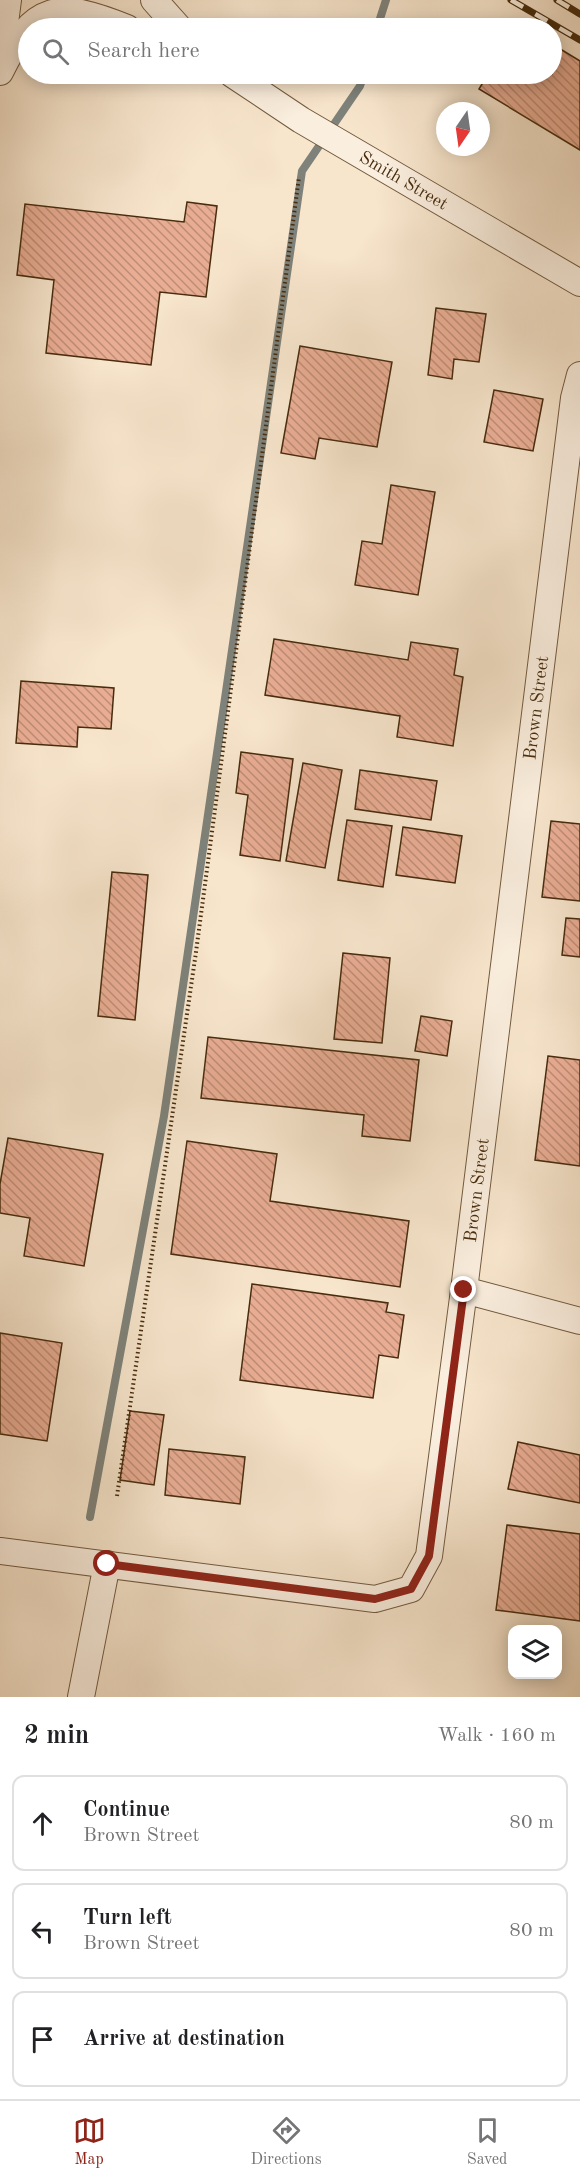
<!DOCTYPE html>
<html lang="en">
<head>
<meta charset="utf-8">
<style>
	:root { --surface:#fff; --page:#f6f6f6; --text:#202124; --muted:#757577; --line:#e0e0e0; --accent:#8f2418 }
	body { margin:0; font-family:"Old Standard TT",serif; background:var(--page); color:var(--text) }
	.controls { position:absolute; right:18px; bottom:18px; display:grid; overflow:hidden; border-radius:12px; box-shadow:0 3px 15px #0003 }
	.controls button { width:54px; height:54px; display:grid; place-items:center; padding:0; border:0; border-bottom:2px solid var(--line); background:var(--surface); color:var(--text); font:30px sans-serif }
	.compass { position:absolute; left:436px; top:102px; width:54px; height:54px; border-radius:50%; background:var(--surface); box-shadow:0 3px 15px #0003; rotate:193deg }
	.stop { position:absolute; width:18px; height:18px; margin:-14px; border:4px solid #8f2418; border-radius:50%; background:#fff }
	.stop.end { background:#8f2418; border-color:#fff; box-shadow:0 2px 6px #0008 }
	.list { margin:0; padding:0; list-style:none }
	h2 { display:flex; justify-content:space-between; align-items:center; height:78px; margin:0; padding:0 24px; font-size:26px }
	h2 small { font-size:20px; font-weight:400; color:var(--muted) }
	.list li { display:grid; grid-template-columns:39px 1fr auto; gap:18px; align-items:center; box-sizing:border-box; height:96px; margin:0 12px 12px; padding:0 12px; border:2px solid var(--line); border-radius:12px }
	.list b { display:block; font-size:22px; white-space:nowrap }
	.list p { margin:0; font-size:20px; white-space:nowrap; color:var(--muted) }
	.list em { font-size:20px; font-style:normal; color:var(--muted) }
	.icon { flex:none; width:33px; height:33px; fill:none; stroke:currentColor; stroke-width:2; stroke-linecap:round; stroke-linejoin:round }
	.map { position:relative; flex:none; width:580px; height:1697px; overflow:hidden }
	.search { position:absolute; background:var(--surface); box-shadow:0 3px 15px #0003; left:18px; right:18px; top:18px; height:66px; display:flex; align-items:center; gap:15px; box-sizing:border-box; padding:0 21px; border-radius:33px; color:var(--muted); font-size:22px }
	.sheet { height:402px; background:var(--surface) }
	nav { display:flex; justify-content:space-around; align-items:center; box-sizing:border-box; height:84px; border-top:2px solid var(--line); background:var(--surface); font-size:16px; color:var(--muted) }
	nav a { display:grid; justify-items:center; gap:3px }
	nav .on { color:var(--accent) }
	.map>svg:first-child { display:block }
</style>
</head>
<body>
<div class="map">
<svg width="580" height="1697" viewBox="0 0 580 1697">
	<defs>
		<pattern id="building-back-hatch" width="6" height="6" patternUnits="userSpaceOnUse" patternTransform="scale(1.5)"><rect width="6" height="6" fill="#e9ad94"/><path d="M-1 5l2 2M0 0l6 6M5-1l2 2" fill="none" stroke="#bf8d77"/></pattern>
	</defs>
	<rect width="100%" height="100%" fill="#f7e5cc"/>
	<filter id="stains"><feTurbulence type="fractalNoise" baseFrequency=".00333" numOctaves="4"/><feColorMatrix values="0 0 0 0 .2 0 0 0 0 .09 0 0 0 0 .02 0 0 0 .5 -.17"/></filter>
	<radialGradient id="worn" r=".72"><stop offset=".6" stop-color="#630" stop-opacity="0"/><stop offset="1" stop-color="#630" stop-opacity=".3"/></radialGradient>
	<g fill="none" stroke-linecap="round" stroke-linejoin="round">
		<path stroke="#7e827a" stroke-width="8" d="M 377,28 L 386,0
			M 90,1517 L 164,1116 L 302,171 L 360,86 L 364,74"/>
	</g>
	<path fill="url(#building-back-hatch)" stroke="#472c0d" stroke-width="1.5" d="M 552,44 L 580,61 L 580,150 L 479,89 L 488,74 L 552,74 Z
		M 187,202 L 217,206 L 206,297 L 160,292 L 151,365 L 46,353 L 54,280 L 17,275 L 25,204 L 184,222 Z
		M 436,308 L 486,314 L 479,362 L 454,359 L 452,379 L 428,375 Z
		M 300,346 L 392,362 L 377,447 L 319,438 L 315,459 L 281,453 Z
		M 494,390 L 543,399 L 533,451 L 484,442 Z
		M 391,485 L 435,492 L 418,595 L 355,585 L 362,541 L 382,544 Z
		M 274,639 L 408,660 L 411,642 L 458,649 L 454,675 L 463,677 L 453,746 L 397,737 L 400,716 L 265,695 Z
		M 21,681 L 114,688 L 111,729 L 78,727 L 77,747 L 16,743 Z
		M 241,752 L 293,759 L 280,861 L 240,855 L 248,795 L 236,793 Z
		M 303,763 L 342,770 L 325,868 L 286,861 Z
		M 360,770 L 437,781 L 431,820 L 355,809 Z
		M 347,820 L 392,826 L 383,887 L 338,880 Z
		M 551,821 L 580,824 L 580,901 L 542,897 Z
		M 403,827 L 462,836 L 455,883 L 396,875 Z
		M 112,872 L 148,875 L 135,1020 L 98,1016 Z
		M 566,918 L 580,919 L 580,957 L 562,955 Z
		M 343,953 L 390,958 L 382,1043 L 334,1039 Z
		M 421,1016 L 452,1021 L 447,1056 L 415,1051 Z
		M 208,1037 L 419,1060 L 410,1141 L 362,1136 L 364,1115 L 201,1098 Z
		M 548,1056 L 580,1060 L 580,1166 L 535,1160 Z
		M 8,1138 L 103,1154 L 84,1266 L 24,1256 L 30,1218 L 0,1213 L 0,1184 Z
		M 187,1141 L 277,1154 L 270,1201 L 409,1221 L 400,1287 L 171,1254 Z
		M 252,1284 L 388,1303 L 386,1312 L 404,1315 L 398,1358 L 379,1355 L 373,1398 L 240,1380 Z
		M 0,1333 L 62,1343 L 47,1441 L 0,1434 Z
		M 130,1411 L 164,1415 L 154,1485 L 120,1480 Z
		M 518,1442 L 580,1455 L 580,1503 L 508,1489 Z
		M 169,1449 L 245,1457 L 240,1504 L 165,1495 Z
		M 507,1525 L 580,1534 L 580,1621 L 496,1610 Z"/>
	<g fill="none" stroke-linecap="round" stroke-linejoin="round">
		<defs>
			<g id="minor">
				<path d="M 154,0 L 179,28"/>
				<path d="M 0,61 L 8,0"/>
				<path d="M 0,72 C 34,3 58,0 127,28"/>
				<path id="s1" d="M 232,74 L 301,120 L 580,283"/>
				<path d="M 464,1290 L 580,1321"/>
				<path id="s2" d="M 0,1551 L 375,1599 L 411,1589 L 429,1556 L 464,1290 L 574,398 L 580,375"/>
				<path d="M 81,1697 L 107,1564"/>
			</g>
		</defs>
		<use href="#minor" stroke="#735a3d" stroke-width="28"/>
		<path stroke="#472c0d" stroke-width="4" stroke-dasharray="1.5 3" stroke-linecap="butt" d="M 117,1496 L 196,952 L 299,177"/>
		<use href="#minor" stroke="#faeede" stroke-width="26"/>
		<defs>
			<path id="rail" d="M 511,0 L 580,40
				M 557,0 L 580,14"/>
		</defs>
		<use href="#rail" stroke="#472c0d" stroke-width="7"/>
		<use href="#rail" stroke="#faeede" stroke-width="4.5" stroke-dasharray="14" stroke-linecap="butt"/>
	</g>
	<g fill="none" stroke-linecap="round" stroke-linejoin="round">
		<path stroke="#8f2418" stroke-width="8" d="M 107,1564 L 375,1599 L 411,1589 L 429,1556 L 464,1290"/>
	</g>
	<g text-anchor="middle" stroke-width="6" stroke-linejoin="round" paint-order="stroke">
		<g font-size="18" fill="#472c0d" stroke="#faeede">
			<text dy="6" stroke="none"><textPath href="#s1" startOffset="202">Smith Street</textPath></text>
			<text dy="6" stroke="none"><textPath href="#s2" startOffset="1308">Brown Street</textPath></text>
			<text dy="6" stroke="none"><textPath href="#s2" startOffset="822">Brown Street</textPath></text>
		</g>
	</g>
	<rect width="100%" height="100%" filter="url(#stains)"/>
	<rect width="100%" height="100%" fill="url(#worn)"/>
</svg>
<div class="controls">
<button><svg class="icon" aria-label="layers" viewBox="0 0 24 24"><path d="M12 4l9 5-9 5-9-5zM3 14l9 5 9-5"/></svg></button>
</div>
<svg class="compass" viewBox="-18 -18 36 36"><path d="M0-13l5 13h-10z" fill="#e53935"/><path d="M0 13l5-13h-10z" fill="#757577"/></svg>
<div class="stop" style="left:107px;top:1564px"></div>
<div class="stop end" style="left:464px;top:1290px"></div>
<div class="search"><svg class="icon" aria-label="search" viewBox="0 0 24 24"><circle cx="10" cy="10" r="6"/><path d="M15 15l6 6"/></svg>Search here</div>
</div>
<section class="sheet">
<h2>2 min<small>Walk · 160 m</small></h2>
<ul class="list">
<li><svg class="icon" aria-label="ahead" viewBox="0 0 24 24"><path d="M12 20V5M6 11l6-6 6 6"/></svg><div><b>Continue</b><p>Brown Street</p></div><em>80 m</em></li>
<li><svg class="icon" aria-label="left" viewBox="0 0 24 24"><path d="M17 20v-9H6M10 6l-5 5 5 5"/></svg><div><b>Turn left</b><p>Brown Street</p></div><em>80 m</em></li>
<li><svg class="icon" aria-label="arrive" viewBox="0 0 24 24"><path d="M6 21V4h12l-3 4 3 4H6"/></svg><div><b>Arrive at destination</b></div></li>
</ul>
</section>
<nav>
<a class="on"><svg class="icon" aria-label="map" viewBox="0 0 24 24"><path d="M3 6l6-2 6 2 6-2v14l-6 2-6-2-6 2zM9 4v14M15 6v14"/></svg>Map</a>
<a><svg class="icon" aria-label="directions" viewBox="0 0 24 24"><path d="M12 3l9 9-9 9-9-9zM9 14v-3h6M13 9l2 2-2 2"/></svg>Directions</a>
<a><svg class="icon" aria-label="saved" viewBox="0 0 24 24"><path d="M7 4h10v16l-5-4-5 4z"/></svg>Saved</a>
</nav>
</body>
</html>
